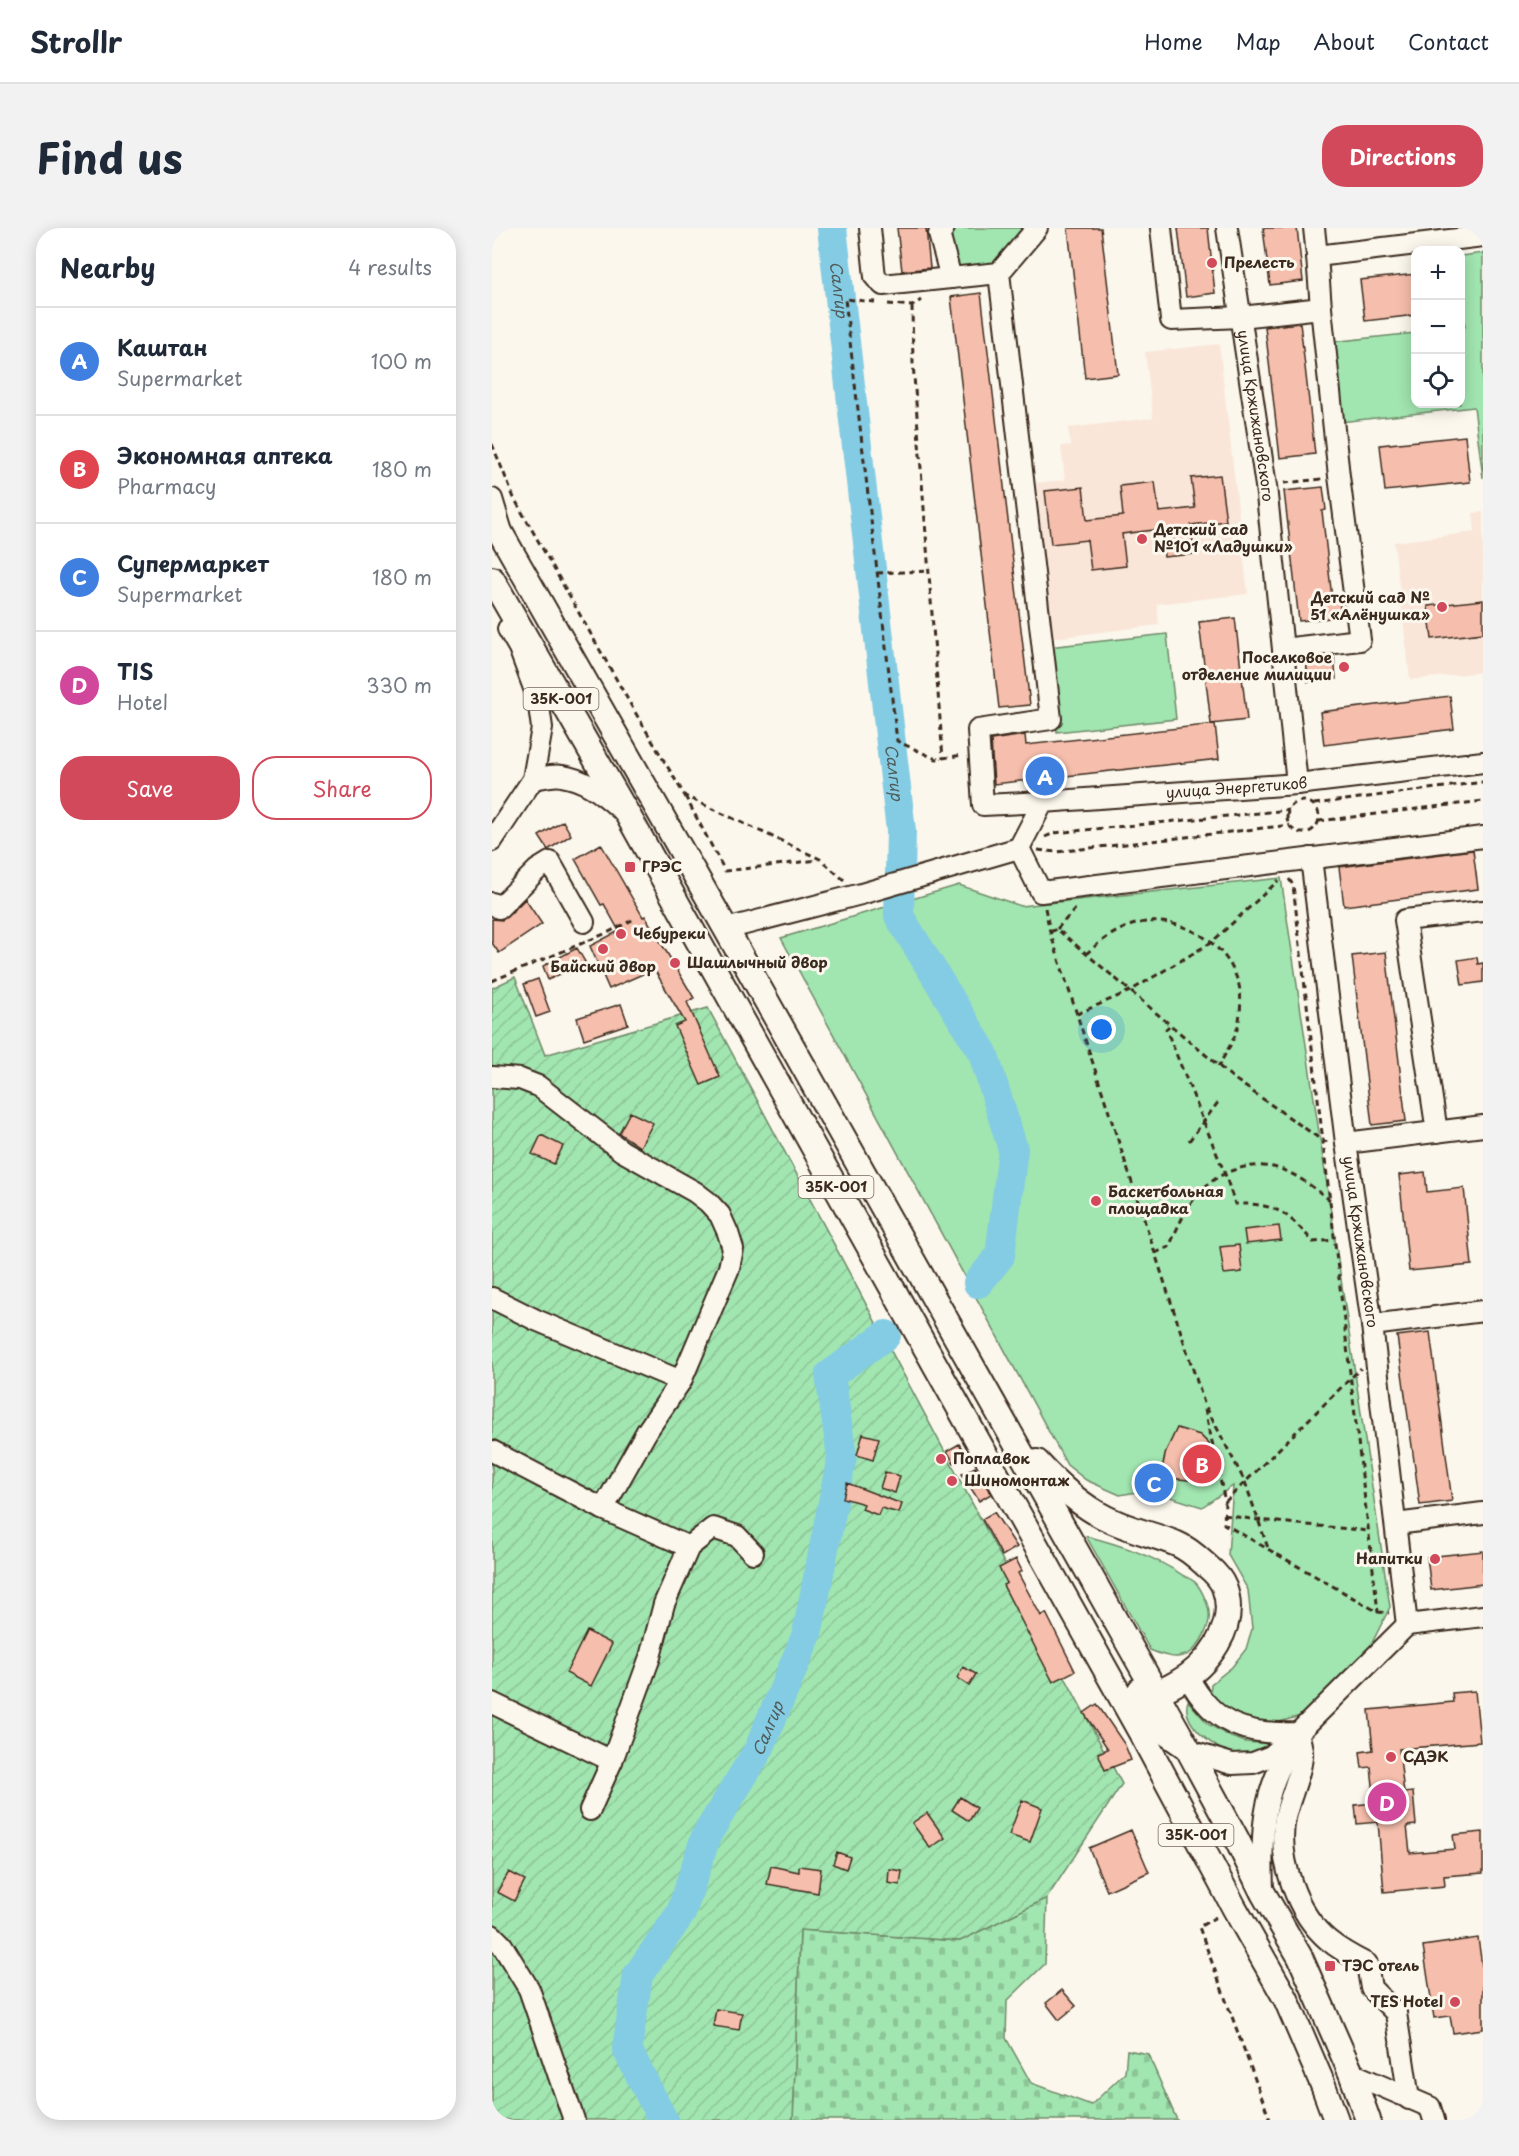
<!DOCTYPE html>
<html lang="en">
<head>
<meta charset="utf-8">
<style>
	:root { --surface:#fff; --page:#f2f2f3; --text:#1f2937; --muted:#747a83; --line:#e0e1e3; --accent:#d1495b }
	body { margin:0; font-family:"Playpen Sans",sans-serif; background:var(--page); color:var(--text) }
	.controls { position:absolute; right:18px; top:18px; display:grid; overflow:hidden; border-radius:12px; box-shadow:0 3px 15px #0003 }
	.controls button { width:54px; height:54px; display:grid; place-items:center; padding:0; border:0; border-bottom:2px solid var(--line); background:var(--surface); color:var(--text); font:30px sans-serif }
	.you { position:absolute; left:610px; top:802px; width:21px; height:21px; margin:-15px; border:4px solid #fff; border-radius:50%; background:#1a73e8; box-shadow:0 0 0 9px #1a73e833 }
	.badge { display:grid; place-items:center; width:39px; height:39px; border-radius:50%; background:var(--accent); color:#fff; font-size:20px; font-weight:700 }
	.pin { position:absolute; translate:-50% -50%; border:3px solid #fff; box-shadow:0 2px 6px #0006 }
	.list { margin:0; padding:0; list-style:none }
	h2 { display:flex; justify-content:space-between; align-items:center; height:78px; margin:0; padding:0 24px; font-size:26px }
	h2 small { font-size:20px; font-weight:400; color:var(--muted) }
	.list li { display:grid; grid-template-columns:39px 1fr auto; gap:18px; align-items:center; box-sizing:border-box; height:108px; padding:0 24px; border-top:2px solid var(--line) }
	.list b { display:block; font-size:22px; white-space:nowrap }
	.list p { margin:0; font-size:20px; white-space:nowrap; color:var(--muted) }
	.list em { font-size:20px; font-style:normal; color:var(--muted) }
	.actions { display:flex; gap:12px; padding:18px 24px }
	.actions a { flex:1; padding:14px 0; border:2px solid var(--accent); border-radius:24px; text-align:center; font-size:21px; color:var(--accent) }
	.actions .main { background:var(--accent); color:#fff }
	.icon { flex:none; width:33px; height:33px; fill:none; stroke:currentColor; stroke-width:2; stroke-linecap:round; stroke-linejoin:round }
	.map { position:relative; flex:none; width:991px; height:1892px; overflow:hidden; border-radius:24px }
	header { display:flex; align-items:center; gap:36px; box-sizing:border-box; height:84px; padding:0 30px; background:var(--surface); border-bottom:2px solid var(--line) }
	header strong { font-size:28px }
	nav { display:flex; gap:33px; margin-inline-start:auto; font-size:21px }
	.intro { display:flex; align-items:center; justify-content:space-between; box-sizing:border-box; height:144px; padding:0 36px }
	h1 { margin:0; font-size:42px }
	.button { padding:15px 27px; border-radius:24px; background:var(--accent); color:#fff; font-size:21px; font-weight:700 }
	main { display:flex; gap:36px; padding:0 36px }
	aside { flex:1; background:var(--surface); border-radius:24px; box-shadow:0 3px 15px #0003 }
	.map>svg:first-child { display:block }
</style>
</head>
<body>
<header>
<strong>Strollr</strong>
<nav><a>Home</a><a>Map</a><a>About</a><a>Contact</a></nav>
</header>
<div class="intro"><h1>Find us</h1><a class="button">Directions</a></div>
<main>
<aside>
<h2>Nearby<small>4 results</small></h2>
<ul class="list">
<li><span class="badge" style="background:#3f7fe0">A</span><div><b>Каштан</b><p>Supermarket</p></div><em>100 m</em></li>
<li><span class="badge" style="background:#e0444e">B</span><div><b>Экономная аптека</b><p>Pharmacy</p></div><em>180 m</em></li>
<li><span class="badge" style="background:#3f7fe0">C</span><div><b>Супермаркет</b><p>Supermarket</p></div><em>180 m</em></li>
<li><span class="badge" style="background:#d1479c">D</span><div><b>TIS</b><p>Hotel</p></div><em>330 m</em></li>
</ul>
<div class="actions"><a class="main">Save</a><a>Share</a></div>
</aside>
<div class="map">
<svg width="991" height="1892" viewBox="0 0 991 1892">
	<defs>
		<pattern id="cemetery-stones" width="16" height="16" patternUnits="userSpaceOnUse" patternTransform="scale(1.5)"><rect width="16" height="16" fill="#a1e5b0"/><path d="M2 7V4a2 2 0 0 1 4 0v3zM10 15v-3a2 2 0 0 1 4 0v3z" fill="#8cc597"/></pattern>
		<pattern id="garden-furrows" width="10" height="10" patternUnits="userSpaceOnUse" patternTransform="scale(1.5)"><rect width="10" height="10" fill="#a1e5b0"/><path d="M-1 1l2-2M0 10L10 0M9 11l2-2" fill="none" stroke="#8cc597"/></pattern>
	</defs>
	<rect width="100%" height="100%" fill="#fbf7ec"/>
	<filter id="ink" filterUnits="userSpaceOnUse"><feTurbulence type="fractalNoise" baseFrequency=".0167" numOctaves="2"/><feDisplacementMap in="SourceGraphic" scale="12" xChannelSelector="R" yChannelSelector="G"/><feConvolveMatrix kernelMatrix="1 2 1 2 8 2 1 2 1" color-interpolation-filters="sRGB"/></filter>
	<g filter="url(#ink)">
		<path fill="#fae6d9" d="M 727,116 L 756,366 L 665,376 L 667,397 L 561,410 L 544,255 L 573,252 L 569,218 L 579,217 L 576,200 L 661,190 L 653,124 Z
			M 991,284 L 991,444 L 918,452 L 902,314 L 983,304 L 981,285 Z"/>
		<path fill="#a1e5b0" stroke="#6e8867" stroke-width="1.5" d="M 459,0 L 535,0 L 497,45 L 470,47 L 452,34 Z
			M 991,25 L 991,250 L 982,179 L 848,194 L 839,114 L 923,105 L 924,176 L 968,176 L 969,100 L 973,99 L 969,63 L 969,28 Z
			M 675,406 L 684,491 L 565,504 L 556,419 Z
			M 789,650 L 898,1379 L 877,1421 L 812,1487 L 787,1494 L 767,1493 L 746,1487 L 724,1474 L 718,1465 L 719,1456 L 740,1439 L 754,1421 L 760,1401 L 756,1362 L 736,1327 L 741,1258 L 710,1279 L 656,1262 L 628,1267 L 594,1252 L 575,1237 L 289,710 L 467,657 L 529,678 Z
			M 594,1308 C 629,1317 662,1328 692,1348 C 696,1350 701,1352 704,1355 C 709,1361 717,1377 717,1385 C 719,1397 708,1418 698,1425 C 685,1433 670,1427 658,1422 Z
			M 696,1473 L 716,1496 L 739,1509 L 754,1514 L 778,1516 L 769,1525 C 760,1526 750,1528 741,1526 C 722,1521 688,1495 696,1473 Z"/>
		<path fill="url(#cemetery-stones)" stroke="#6e8867" stroke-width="1.5" d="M 555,1670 L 553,1736 L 515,1773 L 514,1810 L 539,1855 L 599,1877 L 633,1845 L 635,1822 L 656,1826 L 685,1892 L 301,1892 L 308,1702 L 468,1713 Z"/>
		<path fill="url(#garden-furrows)" stroke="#6e8867" stroke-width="1.5" d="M 23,749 L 53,827 L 216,780 L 630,1556 L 555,1670 L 468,1713 L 308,1702 L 301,1892 L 0,1892 L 0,760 Z"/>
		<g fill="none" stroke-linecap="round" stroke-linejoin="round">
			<g stroke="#83cce4" stroke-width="30">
				<path id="s1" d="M 340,0 L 409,603 L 407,688 L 491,825 L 521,921 L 508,1028 L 486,1055"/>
				<path id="s2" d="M 171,1892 L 135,1821 L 146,1747 L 189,1685 L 214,1608 L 267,1521 L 315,1406 L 350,1229 L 338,1147 L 394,1107"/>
			</g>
		</g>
		<path fill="#f6beac" stroke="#3b2a1e" stroke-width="1.5" d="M 405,0 L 434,0 L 438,40 L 410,43 Z
			M 576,0 L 609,0 L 626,146 L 593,150 Z
			M 686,0 L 716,0 L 723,65 L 694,69 Z
			M 771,0 L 805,0 L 811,53 L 778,57 Z
			M 924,46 L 924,87 L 873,93 L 868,52 Z
			M 489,65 L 538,477 L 507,480 L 459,69 Z
			M 808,95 L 823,226 L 788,230 L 773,99 Z
			M 973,208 L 978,254 L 893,263 L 888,217 Z
			M 728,247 L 734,293 L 699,297 L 702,326 L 672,329 L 669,301 L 630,306 L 634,338 L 599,342 L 595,312 L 559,316 L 553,263 L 591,259 L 595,292 L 631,288 L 628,258 L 663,254 L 667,284 L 703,280 L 699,250 Z
			M 831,259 L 834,282 L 830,283 L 840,370 L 847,369 L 849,389 L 807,393 L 792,263 Z
			M 991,372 L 991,405 L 940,411 L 936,378 Z
			M 743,390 L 755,492 L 719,496 L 707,394 Z
			M 842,427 L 844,451 L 816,454 L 814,430 Z
			M 958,468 L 962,501 L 832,517 L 828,484 Z
			M 723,496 L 727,531 L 502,556 L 499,512 L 533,507 L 534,517 Z
			M 71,593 L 79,607 L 56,622 L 47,608 Z
			M 109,616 L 151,689 L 153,688 L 202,770 L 195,774 L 228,849 L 209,857 L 183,798 L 193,794 L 162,741 L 117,761 L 98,718 L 127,703 L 112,676 L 109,677 L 83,631 Z
			M 981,622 L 986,661 L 852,678 L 847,639 Z
			M 33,671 L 50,696 L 7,725 L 0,715 L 0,691 L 10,692 L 15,689 Z
			M 85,720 L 93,734 L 56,752 L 51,738 Z
			M 894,724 L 914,893 L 880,897 L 860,728 Z
			M 985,729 L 986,736 L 991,735 L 991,754 L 970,757 L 966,732 Z
			M 46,751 L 58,784 L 44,789 L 32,756 Z
			M 129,776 L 136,796 L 92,811 L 85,790 Z
			M 138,884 L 161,895 L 148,919 L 127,905 Z
			M 49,907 L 71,918 L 62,936 L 40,926 Z
			M 933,944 L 935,964 L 972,960 L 980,1037 L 917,1043 L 907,947 Z
			M 787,998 L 789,1012 L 754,1016 L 752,1002 Z
			M 747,1017 L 750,1044 L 732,1046 L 728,1019 Z
			M 938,1104 L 960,1273 L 928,1277 L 905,1108 Z
			M 685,1200 L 708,1207 L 717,1216 L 720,1228 L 715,1238 L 709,1247 L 697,1252 L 675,1250 L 671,1236 L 674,1223 Z
			M 371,1206 L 387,1210 L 381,1232 L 365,1227 Z
			M 467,1216 L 474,1227 L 462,1235 L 455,1223 Z
			M 483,1239 L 499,1266 L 487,1273 L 470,1246 Z
			M 393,1244 L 408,1248 L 403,1265 L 388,1260 Z
			M 355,1255 L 410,1276 L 407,1285 L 389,1280 L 386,1287 L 370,1281 L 372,1276 L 351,1270 Z
			M 502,1284 L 525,1319 L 510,1328 L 490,1291 Z
			M 991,1323 L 991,1356 L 939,1362 L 935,1329 Z
			M 524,1331 L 530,1343 L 526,1345 L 549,1388 L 554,1385 L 583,1443 L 561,1454 L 511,1357 L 515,1355 L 507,1340 Z
			M 95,1403 L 120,1416 L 99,1458 L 74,1445 Z
			M 471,1439 L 484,1446 L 477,1458 L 465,1450 Z
			M 983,1463 L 988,1514 L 907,1521 L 912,1565 L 921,1564 L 924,1597 L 915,1598 L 918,1625 L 963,1621 L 961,1607 L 991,1604 L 991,1645 L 952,1648 L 953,1658 L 892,1664 L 886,1594 L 865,1596 L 863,1577 L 883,1575 L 879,1539 L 870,1540 L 868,1524 L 881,1522 L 877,1482 L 961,1474 L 960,1465 Z
			M 605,1476 L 633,1517 L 639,1532 L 613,1542 L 606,1525 L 616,1521 L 592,1485 Z
			M 468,1569 L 485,1580 L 477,1593 L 460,1582 Z
			M 530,1572 L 550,1580 L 538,1614 L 517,1607 Z
			M 435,1585 L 453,1610 L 438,1620 L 420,1595 Z
			M 639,1602 L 657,1644 L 615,1663 L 597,1620 Z
			M 345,1624 L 358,1629 L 354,1641 L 341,1636 Z
			M 279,1638 L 307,1644 L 307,1638 L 329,1641 L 326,1665 L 275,1656 Z
			M 397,1641 L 410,1643 L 408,1657 L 396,1655 Z
			M 17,1644 L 33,1652 L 22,1673 L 5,1664 Z
			M 986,1710 L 991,1745 L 991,1801 L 961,1805 L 958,1788 L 942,1790 L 931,1718 Z
			M 570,1762 L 584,1778 L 567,1792 L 554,1775 Z
			M 224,1781 L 250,1785 L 247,1802 L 221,1798 Z"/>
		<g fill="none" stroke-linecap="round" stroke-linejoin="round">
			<defs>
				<g id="minor">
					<path d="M 378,0 L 383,49 L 391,57 L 507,45 L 545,0"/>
					<path d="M 452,0 L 447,6 L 459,50"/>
					<path d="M 669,0 L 679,92 L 749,89 L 829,80 L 825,28 L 991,8"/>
					<path id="s3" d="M 735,0 L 774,258 L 805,556"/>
					<path d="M 822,0 L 825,28"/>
					<path d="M 507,45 L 559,491 L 486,502 L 491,577 L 551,574"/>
					<path d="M 0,271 L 10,304"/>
					<path d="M 791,421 L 868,412 L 847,248 L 829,80"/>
					<path d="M 41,551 C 50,550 61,546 70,548 C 92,551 112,566 127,580"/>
					<path d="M 0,613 L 41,551 L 50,500 L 46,471 L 27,420 L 16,401"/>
					<path id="s4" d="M 527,620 L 551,574 L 805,556 L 991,534"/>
					<path d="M 527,620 L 549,664 L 991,609"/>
					<path id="s5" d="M 819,630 L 854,915 L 880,1097 L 915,1397"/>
					<path d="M 0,675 L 7,680 L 45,642 L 58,634 L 92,694"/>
					<path d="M 234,701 L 369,666 L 527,620"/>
					<path d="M 0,849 L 28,851 L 46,858 L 130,923 L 203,964 L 216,974 L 228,987 L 236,1005 L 241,1021 L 237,1040 L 189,1153 L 155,1203 L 111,1281"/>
					<path d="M 945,904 L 913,692 L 991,683"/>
					<path d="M 854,915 L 991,898"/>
					<path d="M 0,1070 L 44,1092 L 189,1153"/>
					<path d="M 880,1097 L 991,1083"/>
					<path d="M 0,1223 L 111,1281 L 197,1319"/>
					<path d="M 904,1296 L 991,1285"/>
					<path d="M 915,1397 L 991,1388"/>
					<path d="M 696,1449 C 722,1498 754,1507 806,1505"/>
					<path d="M 640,1469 L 662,1499 L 697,1523 L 740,1536 L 761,1535 L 779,1528 L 806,1505 L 915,1397"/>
					<path d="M 0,1475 L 120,1533"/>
					<path d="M 806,1505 C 808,1513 811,1521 810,1528 C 810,1544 796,1573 793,1590 C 785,1630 805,1686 836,1712 C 848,1722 861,1729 875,1736 L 879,1760 L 904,1785 L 917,1871"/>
					<path d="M 98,1582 L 120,1533 L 158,1429 L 172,1376 L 197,1319 L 221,1300 L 245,1308 L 261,1325"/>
					<path d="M 771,1663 C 769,1607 769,1568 799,1518"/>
					<path d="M 0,1707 L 10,1717 L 37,1761 L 82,1892"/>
					<path d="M 859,1845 L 938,1879 L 942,1892"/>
				</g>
				<path id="major" d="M 0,290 L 234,701 L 697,1523 L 745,1612 L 771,1665 L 808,1729 L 859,1845 L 876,1892
					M 0,351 L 138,591 L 649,1505 L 743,1681 L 794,1771 L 831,1857 L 844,1892
					M 545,1234 C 565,1256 586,1276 612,1289 C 636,1302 661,1306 685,1316 C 697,1321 706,1330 715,1338 C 721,1343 729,1351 732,1359 C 747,1398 715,1439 683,1456 C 671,1463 662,1467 648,1462"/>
			</defs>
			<use href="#minor" stroke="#3b2a1e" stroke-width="24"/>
			<use href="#major" stroke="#3b2a1e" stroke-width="28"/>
			<path stroke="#3b2a1e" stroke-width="3" stroke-dasharray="6 4.5" stroke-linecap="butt" d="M 383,74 L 353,71 L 405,513 L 444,531 L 471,527
				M 396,76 L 420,78 L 429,72
				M 420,78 L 421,135 L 451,531
				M 0,216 L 22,270 L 140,479 L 193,568 L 328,631 L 352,652
				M 792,255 L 830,251
				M 385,345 L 437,343
				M 193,568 L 233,643 L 326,632
				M795 589a16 16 0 1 1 32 0a16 16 0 1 1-32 0Z
				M 822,576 L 991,554
				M 827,593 L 991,573
				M 553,609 L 562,605 L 797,582
				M 546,622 L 564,624 L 798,597
				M 797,651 L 801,657 L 886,1384
				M 553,680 L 558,704 L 712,1175 L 753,1254 L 777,1323
				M 565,701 L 586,678
				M 558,704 L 565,701 L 741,850 L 831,913 L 838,914
				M 594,726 C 610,711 632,696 655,694 C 693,691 732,714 745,751 C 750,763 749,780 747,792 C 745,809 734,824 726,839
				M 0,753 L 117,704 L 144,690
				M 585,786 L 638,763 L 720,714 L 787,652
				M 677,798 L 674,801 L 733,946 L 743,976 C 784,975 795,984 821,1014 L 842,1012
				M 697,913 L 727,873
				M 663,1025 L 677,1019 C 685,1001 693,981 706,966 C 726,942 762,931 791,942 C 809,949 823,961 838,972
				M 713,1181 L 733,1274 L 732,1296 L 886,1384 L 897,1385
				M 733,1274 L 869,1140
				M 732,1287 L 766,1292 L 877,1303
				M 724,1689 L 707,1699 L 778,1892"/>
			<use href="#minor" stroke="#fbf7ec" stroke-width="20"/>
			<use href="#major" stroke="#fbf7ec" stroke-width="24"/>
		</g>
	</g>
	<g fill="#d1495b" stroke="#fbf7ec" stroke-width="2">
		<circle cx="720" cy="35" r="6"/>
		<circle cx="650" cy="311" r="6"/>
		<circle cx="950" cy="379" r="6"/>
		<circle cx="852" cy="439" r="6"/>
		<rect x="132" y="633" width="12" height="12" rx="3"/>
		<circle cx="129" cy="706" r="6"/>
		<circle cx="111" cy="721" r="6"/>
		<circle cx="183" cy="735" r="6"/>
		<circle cx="604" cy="973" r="6"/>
		<circle cx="449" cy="1231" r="6"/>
		<circle cx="460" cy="1253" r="6"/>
		<circle cx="943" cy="1331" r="6"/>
		<circle cx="899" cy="1529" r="6"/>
		<rect x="832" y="1732" width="12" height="12" rx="3"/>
		<circle cx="963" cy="1774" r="6"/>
	</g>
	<g text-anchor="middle" stroke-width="6" stroke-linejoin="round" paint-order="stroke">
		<g fill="#fbf7ec" stroke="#75685c" stroke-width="1.5">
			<rect x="31.5" y="460" width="75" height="22" rx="4.5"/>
			<rect x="306.5" y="948" width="75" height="22" rx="4.5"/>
			<rect x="666.5" y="1596" width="75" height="22" rx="4.5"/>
		</g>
		<g font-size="14" font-weight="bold" fill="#3b2a1e">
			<text x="69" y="476">35К-001</text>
			<text x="344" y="964">35К-001</text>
			<text x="704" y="1612">35К-001</text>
		</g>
		<g font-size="15" font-weight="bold" fill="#3b2a1e" stroke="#fbf7ec" text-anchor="start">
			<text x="732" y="40">Прелесть</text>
			<text x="662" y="307">Детский сад<tspan x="662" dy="17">№101 «Ладушки»</tspan></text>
			<text x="938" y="375" text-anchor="end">Детский сад №<tspan x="938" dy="17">51 «Алёнушка»</tspan></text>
			<text x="840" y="435" text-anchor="end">Поселковое<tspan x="840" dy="17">отделение милиции</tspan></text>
			<text x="150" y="644">ГРЭС</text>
			<text x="141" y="711">Чебуреки</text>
			<text x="195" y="740">Шашлычный двор</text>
			<text x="111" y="744" text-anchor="middle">Байский двор</text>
			<text x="616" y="969">Баскетбольная<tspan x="616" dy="17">площадка</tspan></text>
			<text x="461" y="1236">Поплавок</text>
			<text x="472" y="1258">Шиномонтаж</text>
			<text x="931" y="1336" text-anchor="end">Напитки</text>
			<text x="911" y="1534">СДЭК</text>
			<text x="850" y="1743">ТЭС отель</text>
			<text x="951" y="1779" text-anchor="end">TES Hotel</text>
		</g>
		<g font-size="15" fill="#3b2a1e" stroke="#fbf7ec">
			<text dy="5" stroke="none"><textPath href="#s3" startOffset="190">улица Кржижановского</textPath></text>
			<text dy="5" stroke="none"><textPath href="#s4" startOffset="246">улица Энергетиков</textPath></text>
			<text dy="5" stroke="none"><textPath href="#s5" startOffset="387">улица Кржижановского</textPath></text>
		</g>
		<g font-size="16" font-style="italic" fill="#515b59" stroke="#fbf7ec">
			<text dy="6" stroke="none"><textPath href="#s1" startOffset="62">Салгир</textPath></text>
			<text dy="6" stroke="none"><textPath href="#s1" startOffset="548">Салгир</textPath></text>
			<text dy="6" stroke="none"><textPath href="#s2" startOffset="435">Салгир</textPath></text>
		</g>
	</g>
</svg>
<div class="controls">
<button>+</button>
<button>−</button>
<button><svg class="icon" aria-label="locate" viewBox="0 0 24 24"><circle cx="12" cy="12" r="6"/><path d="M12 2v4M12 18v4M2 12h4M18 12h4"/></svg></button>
</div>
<div class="you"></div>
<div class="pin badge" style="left:553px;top:548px;background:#3f7fe0">A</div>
<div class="pin badge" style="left:710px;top:1236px;background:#e0444e">B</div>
<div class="pin badge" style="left:662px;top:1255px;background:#3f7fe0">C</div>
<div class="pin badge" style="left:895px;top:1574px;background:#d1479c">D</div>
</div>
</main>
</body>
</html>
